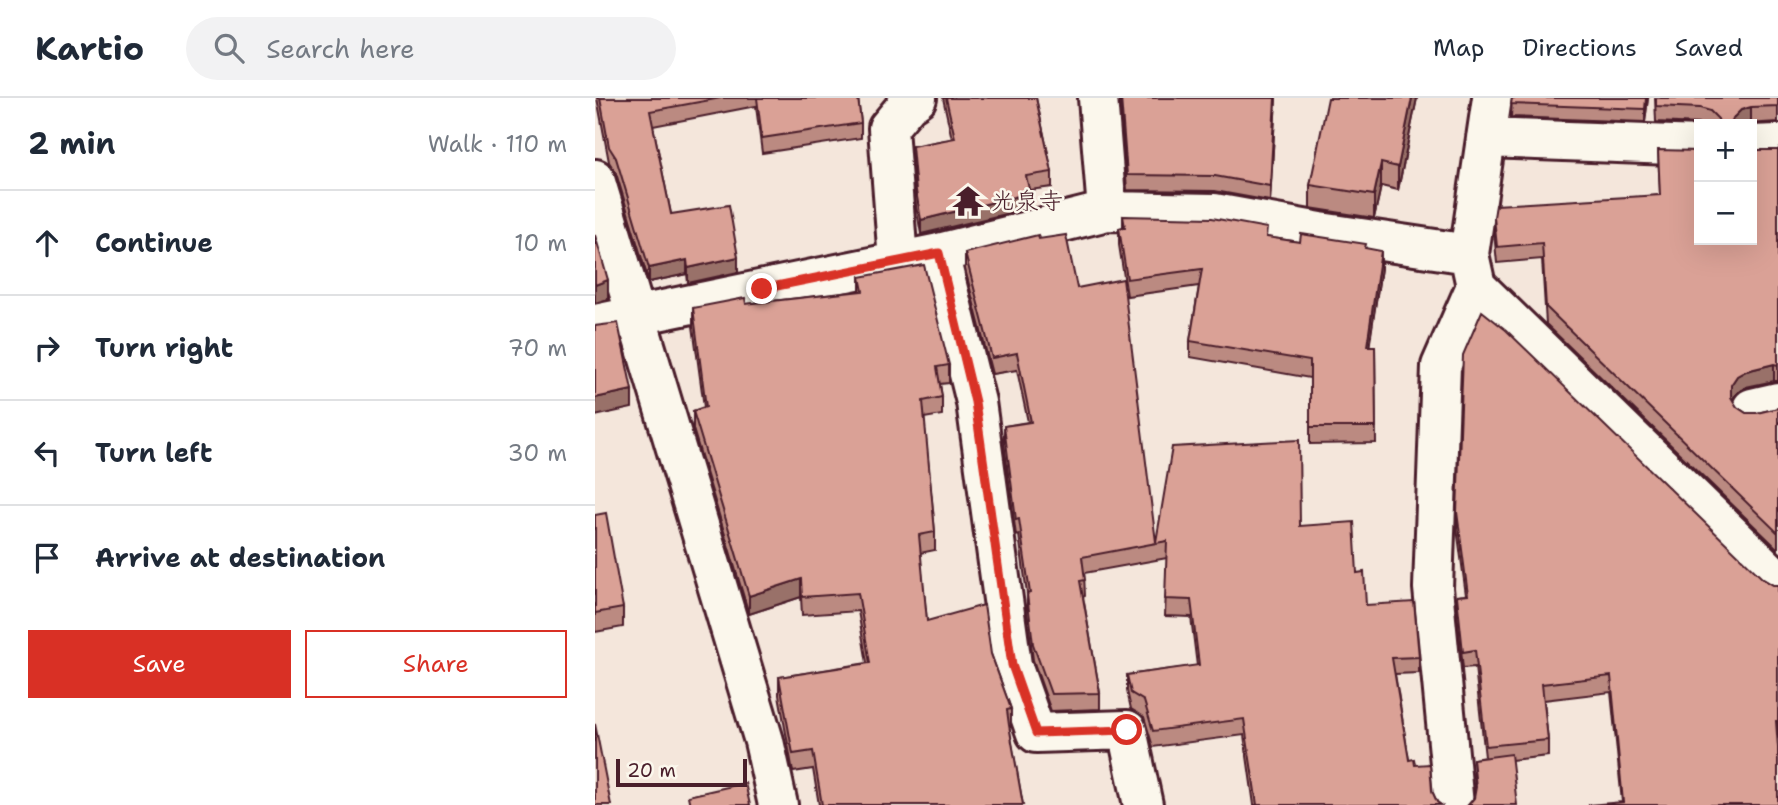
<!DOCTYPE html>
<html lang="en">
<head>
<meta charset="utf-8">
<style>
	:root { --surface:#fff; --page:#f2f2f3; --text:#1f2937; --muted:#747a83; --line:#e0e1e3; --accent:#d93025 }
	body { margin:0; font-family:"Shantell Sans","Klee One",sans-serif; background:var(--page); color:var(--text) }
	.controls { position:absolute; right:21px; top:21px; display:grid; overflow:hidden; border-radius:0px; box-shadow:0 7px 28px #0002 }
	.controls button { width:63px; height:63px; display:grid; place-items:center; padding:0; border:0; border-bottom:2px solid var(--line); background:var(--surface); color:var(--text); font:35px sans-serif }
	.scale { position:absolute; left:21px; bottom:18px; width:131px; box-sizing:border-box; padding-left:7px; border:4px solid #4a1f2b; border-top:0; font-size:19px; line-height:24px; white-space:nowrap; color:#4a1f2b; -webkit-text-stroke:5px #fbf7ec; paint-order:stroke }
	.stop { position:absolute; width:21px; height:21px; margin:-16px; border:5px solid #d93025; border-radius:50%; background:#fff }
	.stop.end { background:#d93025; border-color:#fff; box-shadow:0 2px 7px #0008 }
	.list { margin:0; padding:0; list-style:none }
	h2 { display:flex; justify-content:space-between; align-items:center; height:91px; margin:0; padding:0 28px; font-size:30px }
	h2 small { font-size:23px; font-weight:400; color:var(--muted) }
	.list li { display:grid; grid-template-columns:46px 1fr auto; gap:21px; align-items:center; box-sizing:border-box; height:105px; padding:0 28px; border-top:2px solid var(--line) }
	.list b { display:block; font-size:26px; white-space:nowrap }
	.list em { font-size:23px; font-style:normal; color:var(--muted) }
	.actions { display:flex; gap:14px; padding:21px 28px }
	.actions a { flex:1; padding:16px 0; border:2px solid var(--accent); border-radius:0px; text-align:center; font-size:24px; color:var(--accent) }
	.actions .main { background:var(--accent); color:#fff }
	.icon { flex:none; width:38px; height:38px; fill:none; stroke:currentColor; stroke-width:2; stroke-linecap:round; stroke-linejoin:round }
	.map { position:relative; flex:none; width:1183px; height:707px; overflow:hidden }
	header { display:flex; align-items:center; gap:42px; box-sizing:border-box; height:98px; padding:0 35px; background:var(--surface); border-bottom:2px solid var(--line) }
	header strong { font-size:33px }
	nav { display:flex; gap:38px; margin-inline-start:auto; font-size:24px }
	.search { width:490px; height:63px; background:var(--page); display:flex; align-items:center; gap:18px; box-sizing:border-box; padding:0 24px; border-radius:38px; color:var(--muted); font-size:26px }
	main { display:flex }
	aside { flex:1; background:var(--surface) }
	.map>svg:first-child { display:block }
</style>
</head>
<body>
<header>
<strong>Kartio</strong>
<div class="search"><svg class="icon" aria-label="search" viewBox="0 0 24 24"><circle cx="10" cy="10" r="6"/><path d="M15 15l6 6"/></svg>Search here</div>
<nav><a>Map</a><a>Directions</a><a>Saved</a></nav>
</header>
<main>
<aside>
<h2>2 min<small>Walk · 110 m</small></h2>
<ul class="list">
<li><svg class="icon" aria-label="ahead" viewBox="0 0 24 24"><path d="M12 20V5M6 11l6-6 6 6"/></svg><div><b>Continue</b></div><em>10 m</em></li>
<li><svg class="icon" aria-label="right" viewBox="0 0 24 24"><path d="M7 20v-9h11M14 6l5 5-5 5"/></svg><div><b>Turn right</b></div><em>70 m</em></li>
<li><svg class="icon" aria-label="left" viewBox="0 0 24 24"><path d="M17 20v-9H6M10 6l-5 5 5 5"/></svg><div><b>Turn left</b></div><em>30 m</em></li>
<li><svg class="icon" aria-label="arrive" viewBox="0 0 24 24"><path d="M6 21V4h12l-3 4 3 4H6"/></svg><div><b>Arrive at destination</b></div></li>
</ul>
<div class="actions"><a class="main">Save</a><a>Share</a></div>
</aside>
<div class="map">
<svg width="1183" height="707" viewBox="0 0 1183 707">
	<rect width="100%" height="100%" fill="#f4e6db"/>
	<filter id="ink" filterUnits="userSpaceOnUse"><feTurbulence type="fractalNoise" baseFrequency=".0143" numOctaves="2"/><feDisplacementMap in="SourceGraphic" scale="14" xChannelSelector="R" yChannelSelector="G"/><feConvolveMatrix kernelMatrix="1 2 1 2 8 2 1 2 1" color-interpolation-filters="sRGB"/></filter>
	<g filter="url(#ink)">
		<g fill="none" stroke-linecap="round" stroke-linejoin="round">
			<defs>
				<path id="minor" d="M 503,0 L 512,113
					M 897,0 L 874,156 L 881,188 L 1183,482
					M 891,40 L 1104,48
					M 1157,47 L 1183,46
					M 344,155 L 381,304 L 417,567 L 441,635 L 532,632 L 548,707
					M 303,163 L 293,30 L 313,6 L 322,0
					M 0,226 L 344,155 L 512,113 L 619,115 L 725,134 L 874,156
					M 1157,310 L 1183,304
					M 859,707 L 838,490 L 846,268 L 881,188"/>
				<path id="tertiary" d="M 0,81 L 169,643 L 183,707"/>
			</defs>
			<use href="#minor" stroke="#4a1f2b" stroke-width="44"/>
			<use href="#tertiary" stroke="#4a1f2b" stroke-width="44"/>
			<use href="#minor" stroke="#fbf7ec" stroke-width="38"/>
			<use href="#tertiary" stroke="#fbf7ec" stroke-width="38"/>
		</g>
		<path fill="#bb8a81" stroke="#4a1f2b" stroke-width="2" d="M 2,0 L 263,0 L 266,25 L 266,40 L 167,55 L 161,8 L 58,28 L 76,116 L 143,174 L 93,185 L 92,176 L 54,184 L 21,75 L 14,64 Z
			M 348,0 L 441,0 L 457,74 L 457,89 L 434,92 L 435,110 L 326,136 L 321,108 L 317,48 L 357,41 Z
			M 525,0 L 681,0 L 675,103 L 620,93 L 532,92 Z
			M 822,0 L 803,92 L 786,88 L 779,120 L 715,110 L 715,87 Z
			M 917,0 L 1053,0 L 1050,24 L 916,19 Z
			M 1060,0 L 1183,0 L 1183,24 L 1152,26 L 1105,26 L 1061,24 Z
			M 1063,52 L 1104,142 L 1183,52 L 1183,283 L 1179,283 L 1151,289 L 1142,295 L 1137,302 L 1142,309 L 1151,315 L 1162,315 L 1183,310 L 1183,451 L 951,226 L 947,161 L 902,165 L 899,135 L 899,119 L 1065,97 Z
			M 528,118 L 705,144 L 771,150 L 786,170 L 774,248 L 780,248 L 781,345 L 715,346 L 715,280 L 595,259 L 595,243 L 604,188 L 532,198 L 524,147 L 524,130 L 528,129 Z
			M 444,141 L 482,190 L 561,444 L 705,428 L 762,475 L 771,507 L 824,559 L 824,575 L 800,576 L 814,662 L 820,667 L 837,693 L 842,704 L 846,707 L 659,707 L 649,637 L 558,649 L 549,619 L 536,611 L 532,593 L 532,577 L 602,568 L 596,519 L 570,518 L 572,460 L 489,475 L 490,498 L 488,499 L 505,595 L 505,611 L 456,613 L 438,562 L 432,512 L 432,496 L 424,437 L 421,438 L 409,344 L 409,328 L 433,324 L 422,272 L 397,276 L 370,171 L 370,155 Z
			M 265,179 L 354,267 L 354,285 L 345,286 L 347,299 L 347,317 L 329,320 L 340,434 L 340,452 L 325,455 L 332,523 L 396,556 L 416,611 L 416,629 L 414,629 L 428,707 L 224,707 L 218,671 L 198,674 L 184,597 L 184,579 L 272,565 L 263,513 L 207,517 L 206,499 L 154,516 L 98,331 L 98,313 L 109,309 L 98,228 L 98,210 L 151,206 L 265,193 Z
			M 862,414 L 1168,481 L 1178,487 L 1183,487 L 1183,640 L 1027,704 L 1016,594 L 949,602 L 953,642 L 953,658 L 916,662 L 879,700 L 880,695 L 878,661 L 890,659 L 880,569 L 868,570 L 862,514 L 862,498 L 871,497 L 862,430 Z
			M 0,417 L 28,510 L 28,529 L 0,534 Z"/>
		<path fill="#997169" stroke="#4a1f2b" stroke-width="2" d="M 680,0 L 681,0 L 675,103 L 675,88 Z
			M 817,0 L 822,0 L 803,92 L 803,69 Z
			M 1051,0 L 1053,0 L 1050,24 L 1050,11 Z
			M 1156,9 L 1156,25 L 1152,26 L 1136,26 L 1138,20 L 1146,12 Z
			M 786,65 L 786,88 L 779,120 L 779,97 Z
			M 435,95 L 435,110 L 326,136 L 326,122 Z
			M 786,153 L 786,170 L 772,264 L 772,248 Z
			M 143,159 L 143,174 L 93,185 L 93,170 Z
			M 92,162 L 92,176 L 54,184 L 54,170 Z
			M 13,182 L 13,201 L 0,205 L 0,187 Z
			M 1179,266 L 1179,283 L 1151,289 L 1142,295 L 1136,303 L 1136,287 L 1142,278 L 1151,273 Z
			M 37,292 L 37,310 L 0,318 L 0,300 Z
			M 206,481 L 206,499 L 154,516 L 154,498 Z"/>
		<path fill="#daa196" stroke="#4a1f2b" stroke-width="2" d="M 5,0 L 126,0 L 55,13 L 76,116 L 134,107 L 143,159 L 93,170 L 92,162 L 54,170 L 21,60 L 14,49 Z
			M 162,0 L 263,0 L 266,25 L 167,40 Z
			M 351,0 L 441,0 L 457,74 L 431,78 L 435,95 L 326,122 L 321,93 L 317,48 L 360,40 Z
			M 526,0 L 680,0 L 675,88 L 620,78 L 532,77 Z
			M 733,0 L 817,0 L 803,69 L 786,65 L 779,97 L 715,87 Z
			M 917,0 L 1051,0 L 1050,11 L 916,6 Z
			M 1061,0 L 1183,0 L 1183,8 L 1156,9 L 1146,12 L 1138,20 L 1136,26 L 1124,26 L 1123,21 L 1115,13 L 1105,10 L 1061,8 Z
			M 1063,52 L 1104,53 L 1104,142 L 1157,142 L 1157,52 L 1183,52 L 1183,267 L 1179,266 L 1151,273 L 1142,278 L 1136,287 L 1136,299 L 1142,309 L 1151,315 L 1162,315 L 1183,310 L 1183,435 L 951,209 L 947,145 L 902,149 L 899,119 L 901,107 L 1065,97 Z
			M 528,118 L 617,120 L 672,130 L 671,139 L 705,144 L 706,136 L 771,146 L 770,150 L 786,153 L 772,248 L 780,248 L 781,329 L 715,329 L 715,263 L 595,243 L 607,171 L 532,181 L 524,130 L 530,129 Z
			M 0,137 L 13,182 L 0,187 Z
			M 443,137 L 444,141 L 471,137 L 482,190 L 528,181 L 561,444 L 577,349 L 704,342 L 705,428 L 759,424 L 762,475 L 769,474 L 771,507 L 819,504 L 824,559 L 797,560 L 814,662 L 819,661 L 820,667 L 835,666 L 837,693 L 842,704 L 846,707 L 662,707 L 649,621 L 558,633 L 549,603 L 536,595 L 532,577 L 604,567 L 596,502 L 570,501 L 572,443 L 487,459 L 490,482 L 485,483 L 505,595 L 456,596 L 438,546 L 432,496 L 435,495 L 424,421 L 421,422 L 409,328 L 436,324 L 422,255 L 397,260 L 370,155 Z
			M 329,167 L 354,267 L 342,269 L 347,299 L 328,303 L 340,434 L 324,437 L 332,523 L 389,507 L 396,556 L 416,611 L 412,612 L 414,627 L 428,707 L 227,707 L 218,653 L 198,656 L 184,579 L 275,565 L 263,495 L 207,499 L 206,481 L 154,498 L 98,313 L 111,309 L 98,210 L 150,200 L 151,206 L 268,193 L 265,179 Z
			M 887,213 L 911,232 L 1168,481 L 1178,487 L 1183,487 L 1183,623 L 1181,623 L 1183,650 L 1183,707 L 993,707 L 1028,704 L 1016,578 L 947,586 L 953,642 L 891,648 L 880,552 L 868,554 L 862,498 L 873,497 L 862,414 L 868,257 Z
			M 23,225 L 37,292 L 0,300 L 0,228 Z
			M 11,415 L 28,510 L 0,515 L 0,417 Z
			M 0,626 L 16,707 L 0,707 Z
			M 916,656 L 922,707 L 873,707 L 879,700 L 881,689 L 878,661 Z
			M 150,685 L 155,707 L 95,707 L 93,698 Z"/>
	</g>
	<g fill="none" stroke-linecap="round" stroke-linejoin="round" filter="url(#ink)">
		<path stroke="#d93025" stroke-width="9" d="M 167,191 L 344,155 L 380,304 L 417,567 L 441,635 L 532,632"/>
	</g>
	<defs>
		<symbol id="temple-bare" viewBox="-9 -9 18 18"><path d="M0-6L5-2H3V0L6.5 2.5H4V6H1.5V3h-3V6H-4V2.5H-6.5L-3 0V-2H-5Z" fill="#4a1f2b" stroke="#fbf7ec" stroke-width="2.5" paint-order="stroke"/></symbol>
	</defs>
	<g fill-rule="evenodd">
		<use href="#temple-bare" x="351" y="81" width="44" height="44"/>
	</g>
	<g text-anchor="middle" stroke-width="5" stroke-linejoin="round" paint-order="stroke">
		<g font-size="24" fill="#4a1f2b" stroke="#fbf7ec" text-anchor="start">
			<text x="396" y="111">光泉寺</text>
		</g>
	</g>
</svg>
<div class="controls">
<button>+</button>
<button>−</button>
</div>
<div class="scale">20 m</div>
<div class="stop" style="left:532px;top:632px"></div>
<div class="stop end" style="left:167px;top:191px"></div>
</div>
</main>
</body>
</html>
